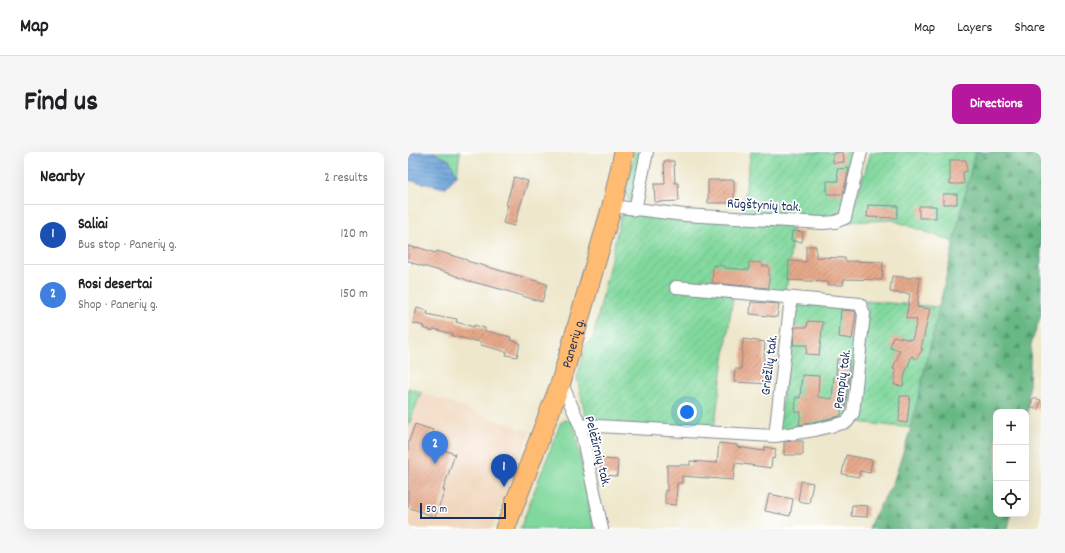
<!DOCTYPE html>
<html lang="en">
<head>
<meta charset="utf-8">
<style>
	:root { --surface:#fff; --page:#f6f6f6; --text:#202124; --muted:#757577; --line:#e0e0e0; --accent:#b5179e }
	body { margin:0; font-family:Dekko,sans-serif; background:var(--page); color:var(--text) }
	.controls { position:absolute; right:12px; bottom:12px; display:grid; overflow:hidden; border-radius:8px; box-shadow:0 4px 16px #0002 }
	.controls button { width:36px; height:36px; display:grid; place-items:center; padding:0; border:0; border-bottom:1px solid var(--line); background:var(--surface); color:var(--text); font:20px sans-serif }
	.scale { position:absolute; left:12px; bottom:10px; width:86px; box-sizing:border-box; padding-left:4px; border:2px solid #1b2f5e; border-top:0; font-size:11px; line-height:14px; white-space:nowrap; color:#1b2f5e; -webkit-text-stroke:3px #fff; paint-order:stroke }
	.you { position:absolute; left:279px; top:260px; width:14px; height:14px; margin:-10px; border:3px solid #fff; border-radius:50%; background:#1a73e8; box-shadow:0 0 0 6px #1a73e833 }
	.badge { display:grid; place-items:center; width:26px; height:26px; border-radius:50%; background:var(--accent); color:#fff; font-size:13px; font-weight:700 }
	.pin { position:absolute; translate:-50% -33px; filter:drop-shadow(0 1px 2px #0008) }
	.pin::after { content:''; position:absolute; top:21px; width:14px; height:12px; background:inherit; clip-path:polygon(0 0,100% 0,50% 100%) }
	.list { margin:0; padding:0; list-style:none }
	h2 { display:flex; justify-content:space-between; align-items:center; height:52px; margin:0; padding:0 16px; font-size:17px }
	h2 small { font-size:13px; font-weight:400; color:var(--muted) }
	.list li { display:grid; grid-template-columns:26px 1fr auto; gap:12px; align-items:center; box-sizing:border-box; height:60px; padding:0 16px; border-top:1px solid var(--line) }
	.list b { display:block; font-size:15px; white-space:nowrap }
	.list p { margin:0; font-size:13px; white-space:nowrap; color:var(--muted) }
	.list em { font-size:13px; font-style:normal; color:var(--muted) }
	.icon { flex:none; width:22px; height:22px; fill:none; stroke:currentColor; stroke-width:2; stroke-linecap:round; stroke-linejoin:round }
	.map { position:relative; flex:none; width:633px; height:377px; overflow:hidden; border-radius:8px }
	header { display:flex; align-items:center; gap:24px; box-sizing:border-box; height:56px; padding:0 20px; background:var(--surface); border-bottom:1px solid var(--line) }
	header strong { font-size:19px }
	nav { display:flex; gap:22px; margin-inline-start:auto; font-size:14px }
	.intro { display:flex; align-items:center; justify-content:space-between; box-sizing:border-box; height:96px; padding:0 24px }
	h1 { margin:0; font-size:28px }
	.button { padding:10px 18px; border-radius:8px; background:var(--accent); color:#fff; font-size:14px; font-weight:700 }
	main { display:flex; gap:24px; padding:0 24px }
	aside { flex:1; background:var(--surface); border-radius:8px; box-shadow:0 4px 16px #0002 }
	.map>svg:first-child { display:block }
</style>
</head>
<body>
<header>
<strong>Map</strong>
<nav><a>Map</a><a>Layers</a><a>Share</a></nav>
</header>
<div class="intro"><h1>Find us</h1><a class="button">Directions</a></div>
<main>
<aside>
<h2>Nearby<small>2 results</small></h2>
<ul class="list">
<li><span class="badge" style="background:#1a4fb4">1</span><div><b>Saliai</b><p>Bus stop · Panerių g.</p></div><em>120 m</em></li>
<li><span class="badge" style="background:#3f7fe0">2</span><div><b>Rosi desertai</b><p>Shop · Panerių g.</p></div><em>150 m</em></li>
</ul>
</aside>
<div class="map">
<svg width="633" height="377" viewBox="0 0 633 377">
	<defs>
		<pattern id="forest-firs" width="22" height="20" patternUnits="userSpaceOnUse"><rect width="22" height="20" fill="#68b884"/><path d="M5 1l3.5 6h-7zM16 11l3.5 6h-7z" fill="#55966f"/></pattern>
		<pattern id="garden-furrows" width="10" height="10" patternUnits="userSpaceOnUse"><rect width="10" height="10" fill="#80d89c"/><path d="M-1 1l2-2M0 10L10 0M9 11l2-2" fill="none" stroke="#6eba89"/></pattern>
		<pattern id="water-rules" width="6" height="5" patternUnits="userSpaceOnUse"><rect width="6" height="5" fill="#6aa1d8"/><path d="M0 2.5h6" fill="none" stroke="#5684b2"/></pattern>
		<pattern id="building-hatch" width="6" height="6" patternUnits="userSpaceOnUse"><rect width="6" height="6" fill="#e7a98a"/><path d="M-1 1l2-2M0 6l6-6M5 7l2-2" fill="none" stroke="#ba8a74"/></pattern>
	</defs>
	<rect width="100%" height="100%" fill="#fff"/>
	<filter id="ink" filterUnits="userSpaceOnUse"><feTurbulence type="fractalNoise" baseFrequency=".025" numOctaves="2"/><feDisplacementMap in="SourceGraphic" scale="8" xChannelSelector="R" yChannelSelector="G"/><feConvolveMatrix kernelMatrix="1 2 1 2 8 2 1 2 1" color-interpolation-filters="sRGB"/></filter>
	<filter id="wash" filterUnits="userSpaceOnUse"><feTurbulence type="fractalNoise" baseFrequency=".012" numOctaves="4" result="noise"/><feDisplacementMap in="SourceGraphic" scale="16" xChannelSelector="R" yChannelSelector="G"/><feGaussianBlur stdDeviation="0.9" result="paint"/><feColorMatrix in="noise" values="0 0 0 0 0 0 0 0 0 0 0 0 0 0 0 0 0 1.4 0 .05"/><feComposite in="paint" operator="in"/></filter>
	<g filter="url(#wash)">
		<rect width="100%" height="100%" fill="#eee7cb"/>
		<path fill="#f0d6bc" d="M 13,240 L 122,280 L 83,377 L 0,377 L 0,276 Z"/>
		<path fill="#80d89c" stroke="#4e847d" d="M 24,0 L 52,0 L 49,23 L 41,8 Z
			M 226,0 L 233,0 L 223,49 L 220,48 L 218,42 Z
			M 0,236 L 13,240 L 0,276 Z
			M 157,268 L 163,269 L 166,274 L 186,377 L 112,377 L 151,275 L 153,270 Z"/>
		<path fill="url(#forest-firs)" stroke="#427471" d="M 567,0 L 633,0 L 633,163 L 623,192 L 618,297 L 618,260 L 588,260 L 588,362 L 603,362 L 600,377 L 461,377 L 464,368 L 485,331 L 503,276 Z"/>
		<path fill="url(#garden-furrows)" stroke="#4e847d" d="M 343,0 L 450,0 L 436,60 L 425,67 L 334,61 Z
			M 463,0 L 567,0 L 546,90 L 484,68 L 439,70 L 442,67 Z
			M 217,61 L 385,73 L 380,128 L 376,141 L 326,138 L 306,277 L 176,270 L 176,257 L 169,226 L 177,194 L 185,186 L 213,63 Z
			M 457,149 L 531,155 L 503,276 L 449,270 L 460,158 Z
			M 390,151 L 450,154 L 453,161 L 439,265 L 374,280 L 371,275 L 385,154 Z"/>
		<path fill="url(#water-rules)" stroke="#42689b" d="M 0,0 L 24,0 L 41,8 L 49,23 L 37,36 L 0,28 Z"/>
		<g id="blocks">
			<path fill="url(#building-hatch)" d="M 435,0 L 436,10 L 425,11 L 425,1 Z
				M 542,8 L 558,8 L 559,19 L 555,20 L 556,32 L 542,32 Z
				M 256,9 L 266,9 L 267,31 L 270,31 L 271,49 L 247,50 L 246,32 L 257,32 Z
				M 441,16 L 435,42 L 419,42 L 419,29 L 430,29 L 429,17 Z
				M 106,25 L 120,29 L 106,74 L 95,71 L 100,53 L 98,53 Z
				M 300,28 L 326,28 L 326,51 L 300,51 Z
				M 535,42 L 549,42 L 549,52 L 535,52 Z
				M 460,53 L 490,54 L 489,66 L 459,65 Z
				M 511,54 L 528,54 L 528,66 L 511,66 Z
				M 384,79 L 395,80 L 394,90 L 383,89 Z
				M 0,94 L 8,96 L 9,95 L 28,101 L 29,99 L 59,108 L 59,109 L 139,132 L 134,150 L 96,138 L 61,129 L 43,122 L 4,111 L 5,110 L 0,109 Z
				M 398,94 L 408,94 L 408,105 L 437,106 L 437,109 L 475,110 L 474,128 L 436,127 L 435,133 L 420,133 L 420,130 L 380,128 L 381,109 L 398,110 Z
				M 341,110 L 354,111 L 354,114 L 361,114 L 361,136 L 304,131 L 305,113 L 317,114 L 317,116 L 341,118 Z
				M 484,124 L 504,126 L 505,124 L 512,125 L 509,155 L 522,157 L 513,197 L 515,197 L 508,207 L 504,204 L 497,221 L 495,234 L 486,233 L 488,218 L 485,217 L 492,198 L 482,196 L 485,184 L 504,188 L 509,168 L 498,166 L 502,142 L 482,140 Z
				M 343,150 L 371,152 L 369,165 L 342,162 Z
				M 9,156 L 20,159 L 19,162 L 37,166 L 38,165 L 49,167 L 48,170 L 66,175 L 66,173 L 77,176 L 77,179 L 103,185 L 102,188 L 112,191 L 109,205 L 98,203 L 99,200 L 73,193 L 73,190 L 44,184 L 45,182 L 26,177 L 25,179 L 15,176 L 16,174 L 5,171 Z
				M 433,158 L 447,159 L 448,161 L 444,187 L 431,185 Z
				M 400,169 L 415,170 L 411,203 L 398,202 L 399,193 L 385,193 L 387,175 L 399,175 Z
				M 335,187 L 357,190 L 355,219 L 362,219 L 361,232 L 326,230 L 327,217 L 333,217 Z
				M 429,207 L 441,208 L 441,225 L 437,256 L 433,256 L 433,264 L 391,273 L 393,260 L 387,260 L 388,245 L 392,246 L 394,223 L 411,224 L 410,245 L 424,247 L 426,225 L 428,225 Z
				M 492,244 L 502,244 L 499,271 L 491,270 Z
				M 625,246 L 633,248 L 630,258 L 622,255 Z
				M 7,272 L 25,278 L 20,292 L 47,302 L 35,338 L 37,338 L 27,365 L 0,355 L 0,292 Z
				M 386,289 L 395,289 L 395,303 L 376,303 L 376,290 Z
				M 311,291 L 329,293 L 329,295 L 356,299 L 357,295 L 368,297 L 366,307 L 364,306 L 363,316 L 328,311 L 327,311 L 325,328 L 274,324 L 274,331 L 269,331 L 268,353 L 257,352 L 257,338 L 259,339 L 259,313 L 282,313 L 282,309 L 309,311 Z
				M 438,303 L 464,308 L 462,321 L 452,319 L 451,325 L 434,322 Z
				M 193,307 L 210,308 L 209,324 L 192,323 Z
				M 393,329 L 405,331 L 401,351 L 390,349 Z
				M 361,342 L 385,347 L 382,364 L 357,359 Z
				M 444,353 L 460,354 L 459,365 L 443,364 Z"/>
		</g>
	</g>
	<g filter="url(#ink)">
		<use href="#blocks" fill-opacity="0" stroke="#848b94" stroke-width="1"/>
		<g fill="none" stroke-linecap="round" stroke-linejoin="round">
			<defs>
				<path id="street" d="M 204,54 L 276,63 L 415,71 L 427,70 L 437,66 L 453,0
					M 227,58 L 239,0
					M 153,230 L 172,273 L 194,377
					M 172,273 L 367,284 L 407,278 L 439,270 L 445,261 L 456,162 L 452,152 L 268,135
					M 367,284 L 383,146"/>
				<g id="primary">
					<path id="s1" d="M 97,377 L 153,230 L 204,54 L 216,0"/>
				</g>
			</defs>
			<use href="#street" stroke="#848b94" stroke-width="14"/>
			<use href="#primary" stroke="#848b94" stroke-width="21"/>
			<use href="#street" stroke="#fff" stroke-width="12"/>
			<use href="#primary" stroke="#ffbb71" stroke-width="19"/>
		</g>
	</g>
	<g text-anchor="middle" stroke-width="3.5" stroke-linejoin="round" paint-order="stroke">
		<g font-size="14" fill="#1b2f5e" stroke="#fff">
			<text transform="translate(356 52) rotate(3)" y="5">Rūgštynių tak.</text>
			<text dy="5" stroke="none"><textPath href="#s1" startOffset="198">Panerių g.</textPath></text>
			<text transform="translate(360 213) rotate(-83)" y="5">Griežlių tak.</text>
			<text transform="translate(433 227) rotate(-82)" y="5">Pempių tak.</text>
			<text transform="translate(191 299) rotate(76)" y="5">Pelėžirnių tak.</text>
		</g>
	</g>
</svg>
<div class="controls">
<button>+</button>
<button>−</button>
<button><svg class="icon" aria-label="locate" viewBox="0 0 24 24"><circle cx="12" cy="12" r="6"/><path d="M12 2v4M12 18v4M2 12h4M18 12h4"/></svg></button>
</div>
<div class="scale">50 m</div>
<div class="you"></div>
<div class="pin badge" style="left:96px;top:335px;background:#1a4fb4">1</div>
<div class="pin badge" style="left:27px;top:312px;background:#3f7fe0">2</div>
</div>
</main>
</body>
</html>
